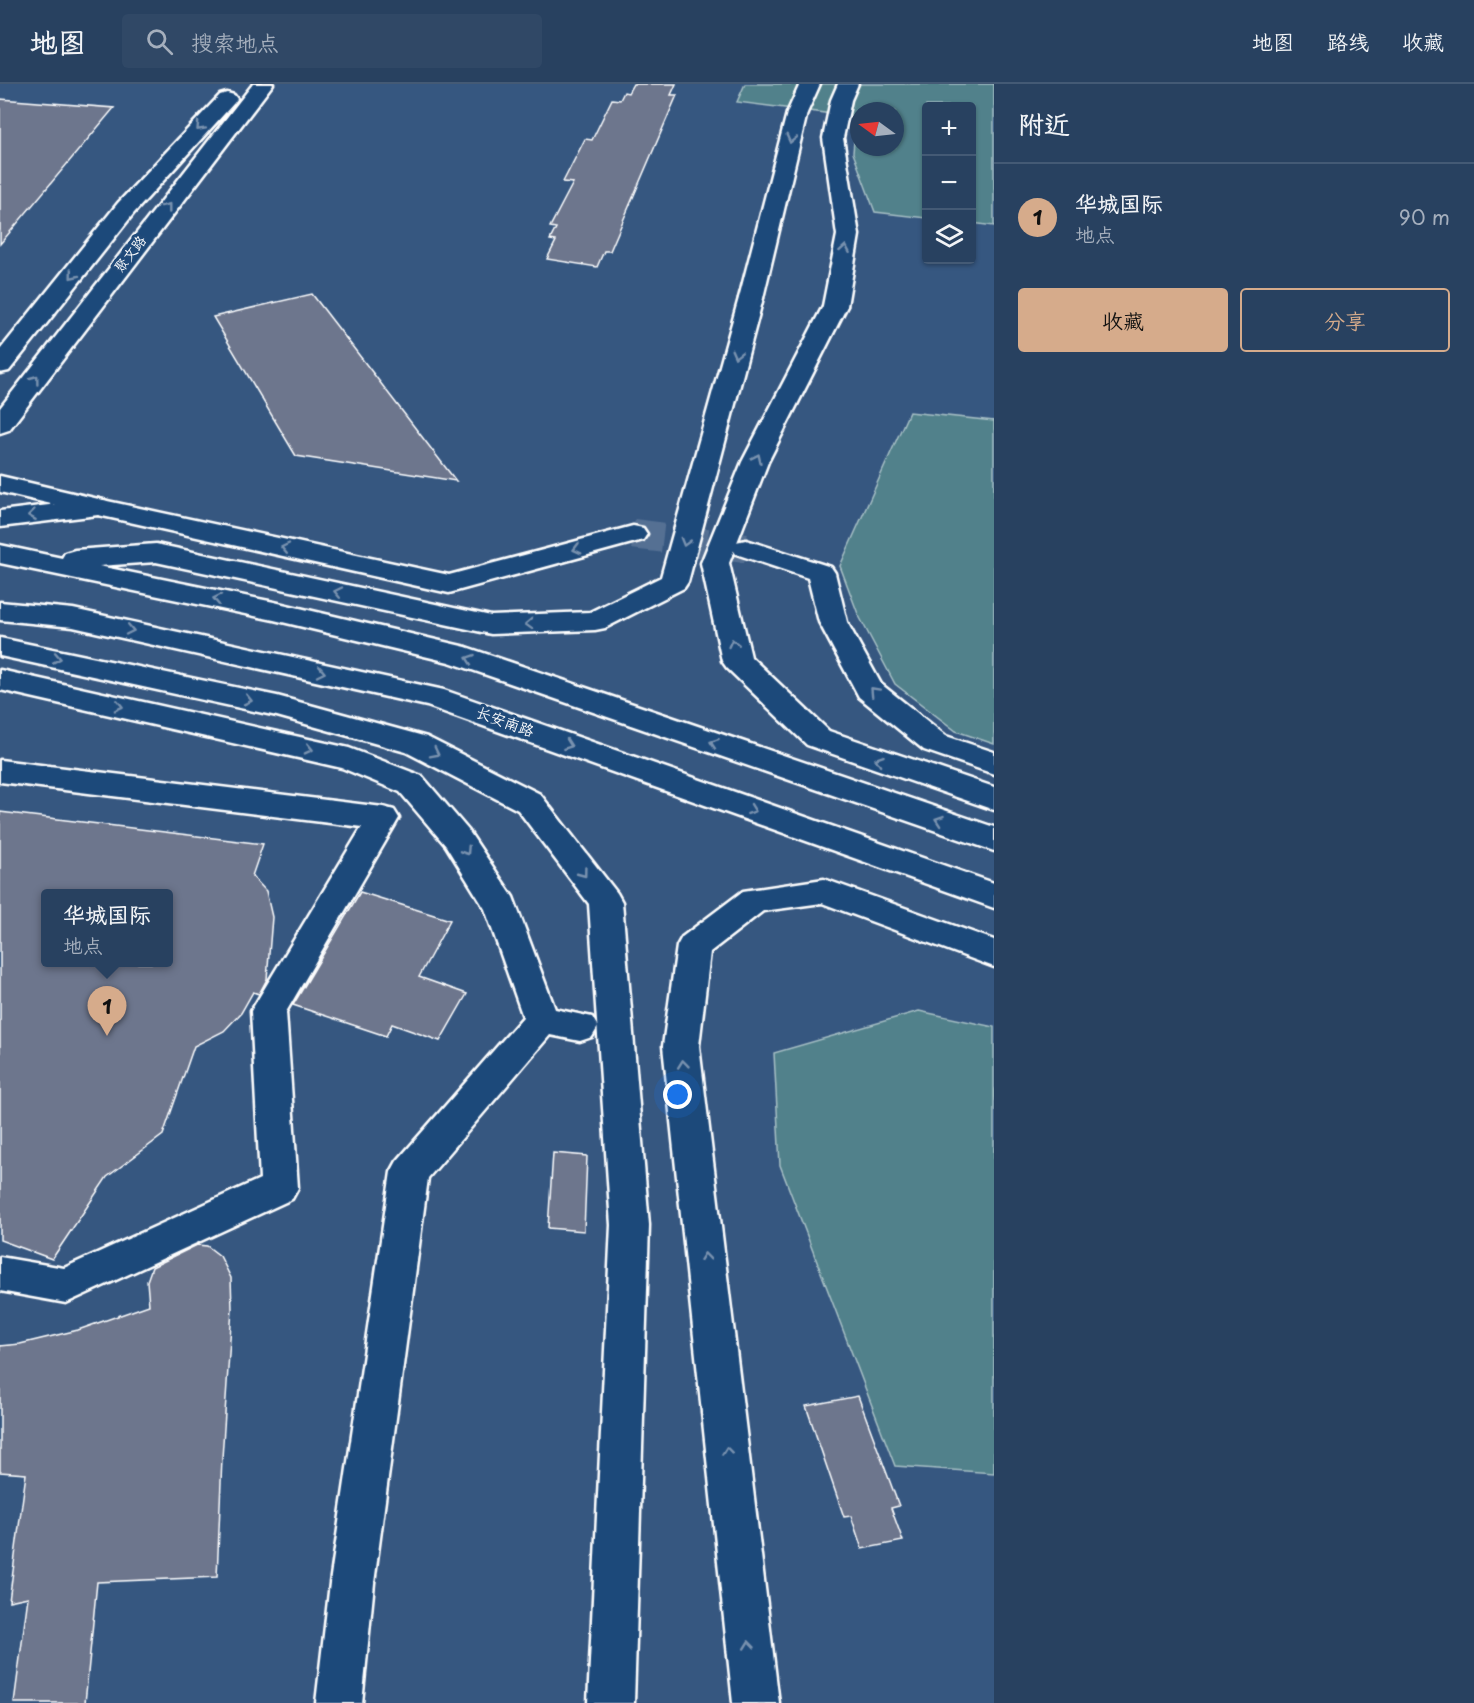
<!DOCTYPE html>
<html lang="zh">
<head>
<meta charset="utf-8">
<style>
	:root { --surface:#284160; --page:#304866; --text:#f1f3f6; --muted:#a5afbd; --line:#445a75; --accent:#d6ab8b }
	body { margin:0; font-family:"Playpen Sans","LXGW WenKai TC",sans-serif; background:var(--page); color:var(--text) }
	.controls { position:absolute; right:18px; top:18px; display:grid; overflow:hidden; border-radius:6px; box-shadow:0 2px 4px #0004 }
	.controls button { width:54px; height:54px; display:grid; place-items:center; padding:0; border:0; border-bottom:2px solid var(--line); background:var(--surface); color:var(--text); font:30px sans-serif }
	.compass { position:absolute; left:850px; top:18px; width:54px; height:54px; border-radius:50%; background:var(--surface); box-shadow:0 2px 4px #0004; rotate:285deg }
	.you { position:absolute; left:678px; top:1011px; width:21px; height:21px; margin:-15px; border:4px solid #fff; border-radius:50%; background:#1a73e8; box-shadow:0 0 0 9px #1a73e833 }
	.badge { display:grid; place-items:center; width:39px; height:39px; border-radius:50%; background:var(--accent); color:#111; font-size:20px; font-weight:700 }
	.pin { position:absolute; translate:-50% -50px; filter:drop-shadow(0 2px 3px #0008) }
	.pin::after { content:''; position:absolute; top:32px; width:21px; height:18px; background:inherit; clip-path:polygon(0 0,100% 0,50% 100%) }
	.popup { position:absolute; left:41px; top:805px; width:132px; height:78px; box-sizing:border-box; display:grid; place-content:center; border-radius:6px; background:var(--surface); filter:drop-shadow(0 2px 4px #0005); font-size:20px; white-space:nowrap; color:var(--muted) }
	.popup b { font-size:22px; color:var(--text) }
	.popup::after { content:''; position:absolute; left:50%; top:100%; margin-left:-12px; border:12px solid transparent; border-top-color:var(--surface) }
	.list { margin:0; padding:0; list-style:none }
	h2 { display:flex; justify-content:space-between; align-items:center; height:78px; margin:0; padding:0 24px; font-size:26px }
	h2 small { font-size:20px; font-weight:400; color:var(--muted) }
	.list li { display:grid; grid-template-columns:39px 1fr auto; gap:18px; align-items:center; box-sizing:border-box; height:108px; padding:0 24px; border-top:2px solid var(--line) }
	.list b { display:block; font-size:22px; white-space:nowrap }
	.list p { margin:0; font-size:20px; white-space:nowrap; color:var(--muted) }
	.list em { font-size:20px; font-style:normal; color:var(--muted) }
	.actions { display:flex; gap:12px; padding:18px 24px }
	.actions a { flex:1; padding:14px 0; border:2px solid var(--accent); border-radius:6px; text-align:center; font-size:21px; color:var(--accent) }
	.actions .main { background:var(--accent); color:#111 }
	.icon { flex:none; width:33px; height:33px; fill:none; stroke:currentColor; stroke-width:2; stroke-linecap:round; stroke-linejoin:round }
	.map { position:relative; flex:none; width:994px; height:1619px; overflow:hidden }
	header { display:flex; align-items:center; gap:36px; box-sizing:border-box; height:84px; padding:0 30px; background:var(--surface); border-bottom:2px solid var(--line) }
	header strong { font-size:28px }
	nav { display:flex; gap:33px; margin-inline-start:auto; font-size:21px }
	.search { width:420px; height:54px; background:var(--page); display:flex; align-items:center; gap:15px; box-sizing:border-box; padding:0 21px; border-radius:6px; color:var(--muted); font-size:22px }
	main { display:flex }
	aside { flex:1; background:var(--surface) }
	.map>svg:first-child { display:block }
</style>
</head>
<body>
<header>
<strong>地图</strong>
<div class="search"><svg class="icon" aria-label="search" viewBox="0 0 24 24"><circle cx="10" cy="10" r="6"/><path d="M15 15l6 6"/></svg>搜索地点</div>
<nav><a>地图</a><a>路线</a><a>收藏</a></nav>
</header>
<main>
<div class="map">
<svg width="994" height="1619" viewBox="0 0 994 1619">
	<rect width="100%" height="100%" fill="#365780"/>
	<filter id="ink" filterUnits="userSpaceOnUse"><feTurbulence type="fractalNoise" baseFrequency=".0167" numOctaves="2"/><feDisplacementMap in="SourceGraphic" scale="12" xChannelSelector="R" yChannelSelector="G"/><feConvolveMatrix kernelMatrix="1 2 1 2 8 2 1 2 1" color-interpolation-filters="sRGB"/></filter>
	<g filter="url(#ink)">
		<path fill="#51818b" stroke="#a8c0c5" stroke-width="1.5" fill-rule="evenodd" d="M 745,0 L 994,0 L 994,142 L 972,139 L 972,22 L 926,22 L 926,134 L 875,128 L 853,69 L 856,33 L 737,18 ZM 859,27 L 895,27 L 895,63 L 859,63 Z
			M 909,328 L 994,337 L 994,660 L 956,647 L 895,600 L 858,530 L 840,482 Z
			M 919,927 L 994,943 L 994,1389 L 895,1382 L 780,1081 L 774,969 Z"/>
		<path fill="#6d768d" stroke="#fff" stroke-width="1.5" fill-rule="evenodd" d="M 633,0 L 676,0 L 671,11 L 677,11 L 610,167 L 604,167 L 597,183 L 547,175 L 556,157 L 550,156 L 556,144 L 550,143 L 573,99 L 563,98 L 585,55 L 592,56 L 612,15 L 620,16 L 624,8 L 628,9 Z
			M 0,15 L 114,24 L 0,160 Z
			M 312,210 L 456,397 L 296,372 L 213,233 Z
			M 0,728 L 263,760 L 252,792 L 266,807 L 272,833 L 267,895 L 259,910 L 253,908 L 241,929 L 224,947 L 194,962 L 163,1051 L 107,1093 L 52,1175 L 0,1156 ZM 45,810 L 168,810 L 168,879 L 45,879 Z
			M 360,808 L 450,836 L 419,893 L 467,910 L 440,957 L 392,940 L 386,952 L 293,921 Z
			M 553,1069 L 587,1072 L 584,1147 L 548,1144 Z
			M 197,1161 L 207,1162 L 220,1172 L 231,1194 L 232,1225 L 222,1374 L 217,1493 L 97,1498 L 85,1619 L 14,1619 L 28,1513 L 9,1517 L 26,1390 L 0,1388 L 0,1262 L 20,1260 L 78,1246 L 149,1221 L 147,1197 L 152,1183 Z
			M 858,1312 L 899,1422 L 891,1424 L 903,1457 L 862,1465 L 851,1432 L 844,1433 L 806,1322 Z"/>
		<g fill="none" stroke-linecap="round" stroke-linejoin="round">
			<path stroke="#547093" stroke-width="30" stroke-dasharray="30 15" stroke-linecap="butt" d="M 633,450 L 746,464"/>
			<defs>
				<path id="minor" d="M 253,0 L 273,0 L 9,346 L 0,349 L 0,324 Z
					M 227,9 L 234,11 L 237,15 L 234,19 L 134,129 L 9,287 L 0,289 L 0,266 L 118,119 L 220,11 Z
					M 98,415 L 449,491 L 633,442 L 643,444 L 647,450 L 643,456 L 449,509 L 98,431 L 0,443 L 0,427 Z
					M 746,456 L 831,483 L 835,489 L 847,538 L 881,600 L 946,652 L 994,668 L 994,690 L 924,666 L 859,613 L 819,538 L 808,494 L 736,470 L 732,464 L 736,458 Z
					M 0,586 L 349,664 L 422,692 L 468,746 L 513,813 L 555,925 L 592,933 L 598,943 L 592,953 L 580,957 L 550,951 L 428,1094 L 374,1499 L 362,1619 L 316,1619 L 330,1499 L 391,1088 L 397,1077 L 523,933 L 485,825 L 446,762 L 400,708 L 342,684 L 0,606 Z
					M 0,676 L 383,723 L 394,726 L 399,734 L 286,928 L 298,1104 L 292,1115 L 66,1219 L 0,1207 L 0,1173 L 64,1184 L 260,1095 L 251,927 L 362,743 L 0,698 Z"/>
				<path id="major" d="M 751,207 L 759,209 L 763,214 L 688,498 L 684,504 L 605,544 L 595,546 L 491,550 L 156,478 L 99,482 L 274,518 L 466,563 L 994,743 L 994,767 L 449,578 L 274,536 L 0,479 L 0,461 L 62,474 L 65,469 L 75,466 L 156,460 L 491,532 L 590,528 L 661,493 L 739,214 L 743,209 Z
					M 835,215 L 843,217 L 847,222 L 768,378 L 729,479 L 751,573 L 829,647 L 994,703 L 994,726 L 807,661 L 727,584 L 722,577 L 701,479 L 742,378 L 823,222 L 827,217 Z
					M 0,392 L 107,417 L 111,423 L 107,429 L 98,431 L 0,408 Z
					M 0,518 L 73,525 L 444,606 L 994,799 L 994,824 L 427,622 L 73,543 L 0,536 Z
					M 0,554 L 277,612 L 427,653 L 540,710 L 617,809 L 622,818 L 649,1141 L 634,1619 L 588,1619 L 611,1141 L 589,820 L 518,726 L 406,668 L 277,632 L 0,572 Z
					M 824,795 L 994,856 L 994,883 L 822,819 L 763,827 L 710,868 L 699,962 L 779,1619 L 733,1619 L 663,962 L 677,862 L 682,853 L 743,807 Z"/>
				<path id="highway" d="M 800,0 L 820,0 L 807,29 L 763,214 L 759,219 L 751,221 L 743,219 L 739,214 L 787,29 Z
					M 838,0 L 858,0 L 851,16 L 843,54 L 859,151 L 847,222 L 843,227 L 835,229 L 827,227 L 823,222 L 837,151 L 823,54 L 831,16 Z"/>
			</defs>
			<use href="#minor" stroke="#fff" stroke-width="5"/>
			<use href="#major" stroke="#fff" stroke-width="5"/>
			<use href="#highway" stroke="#fff" stroke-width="5"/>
			<use href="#minor" fill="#1f4a7a" fill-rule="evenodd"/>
			<use href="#major" fill="#1f4a7a" fill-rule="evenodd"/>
			<use href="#highway" fill="#1f4a7a" fill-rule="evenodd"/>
		</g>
		<defs><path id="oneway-chevron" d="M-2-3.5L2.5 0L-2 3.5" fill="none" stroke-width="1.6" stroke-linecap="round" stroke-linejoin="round" transform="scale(1.5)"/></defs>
		<g stroke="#7992af">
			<use href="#oneway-chevron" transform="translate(200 43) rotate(133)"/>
			<use href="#oneway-chevron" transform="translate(791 55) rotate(104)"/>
			<use href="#oneway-chevron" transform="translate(167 123) rotate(-52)"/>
			<use href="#oneway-chevron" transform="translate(845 165) rotate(-80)"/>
			<use href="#oneway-chevron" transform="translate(73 191) rotate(129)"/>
			<use href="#oneway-chevron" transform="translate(736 270) rotate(104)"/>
			<use href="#oneway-chevron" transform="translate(35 295) rotate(-53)"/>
			<use href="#oneway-chevron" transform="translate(757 374) rotate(-65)"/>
			<use href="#oneway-chevron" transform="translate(32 431) rotate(173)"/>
			<use href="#oneway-chevron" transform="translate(685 458) rotate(106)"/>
			<use href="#oneway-chevron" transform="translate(285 464) rotate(-168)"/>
			<use href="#oneway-chevron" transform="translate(577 465) rotate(165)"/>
			<use href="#oneway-chevron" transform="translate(338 508) rotate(-168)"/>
			<use href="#oneway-chevron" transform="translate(217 515) rotate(-168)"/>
			<use href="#oneway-chevron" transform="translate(529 540) rotate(178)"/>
			<use href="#oneway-chevron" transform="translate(130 546) rotate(12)"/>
			<use href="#oneway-chevron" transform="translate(733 559) rotate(-103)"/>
			<use href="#oneway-chevron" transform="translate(57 574) rotate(11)"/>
			<use href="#oneway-chevron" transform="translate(470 575) rotate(-161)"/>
			<use href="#oneway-chevron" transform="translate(321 588) rotate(12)"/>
			<use href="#oneway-chevron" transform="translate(874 607) rotate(-133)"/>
			<use href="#oneway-chevron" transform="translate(248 616) rotate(13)"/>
			<use href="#oneway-chevron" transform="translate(119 622) rotate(13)"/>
			<use href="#oneway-chevron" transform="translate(714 659) rotate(-161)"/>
			<use href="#oneway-chevron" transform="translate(568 661) rotate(20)"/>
			<use href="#oneway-chevron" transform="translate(309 665) rotate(13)"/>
			<use href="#oneway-chevron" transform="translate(435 669) rotate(27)"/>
			<use href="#oneway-chevron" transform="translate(879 676) rotate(-161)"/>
			<use href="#oneway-chevron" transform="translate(752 726) rotate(20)"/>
			<use href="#oneway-chevron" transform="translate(939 736) rotate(-161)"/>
			<use href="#oneway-chevron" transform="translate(466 767) rotate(57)"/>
			<use href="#oneway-chevron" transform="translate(583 789) rotate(53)"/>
			<use href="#oneway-chevron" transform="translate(683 980) rotate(-96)"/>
			<use href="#oneway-chevron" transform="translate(705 1173) rotate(-96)"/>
			<use href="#oneway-chevron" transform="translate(727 1367) rotate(-96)"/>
			<use href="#oneway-chevron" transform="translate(749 1561) rotate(-96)"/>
		</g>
	</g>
	<g text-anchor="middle" stroke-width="6" stroke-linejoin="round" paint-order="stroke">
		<g font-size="14" fill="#fff" stroke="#1f4a7a">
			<text transform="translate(130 170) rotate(-52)" y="5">聚文路</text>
		</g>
		<g font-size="15" fill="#fff" stroke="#1f4a7a">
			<text transform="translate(505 638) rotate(20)" y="5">长安南路</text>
		</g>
	</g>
</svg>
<div class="controls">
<button>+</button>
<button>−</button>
<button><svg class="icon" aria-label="layers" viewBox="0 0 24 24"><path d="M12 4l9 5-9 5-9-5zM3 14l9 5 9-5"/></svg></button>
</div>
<svg class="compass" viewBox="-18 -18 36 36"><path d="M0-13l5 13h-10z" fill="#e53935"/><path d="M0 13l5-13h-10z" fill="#a5afbd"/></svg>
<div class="you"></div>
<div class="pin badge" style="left:107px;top:952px">1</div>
<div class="popup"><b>华城国际</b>地点</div>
</div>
<aside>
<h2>附近<small></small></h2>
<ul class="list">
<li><span class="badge">1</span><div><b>华城国际</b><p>地点</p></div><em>90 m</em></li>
</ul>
<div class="actions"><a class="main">收藏</a><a>分享</a></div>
</aside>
</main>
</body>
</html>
